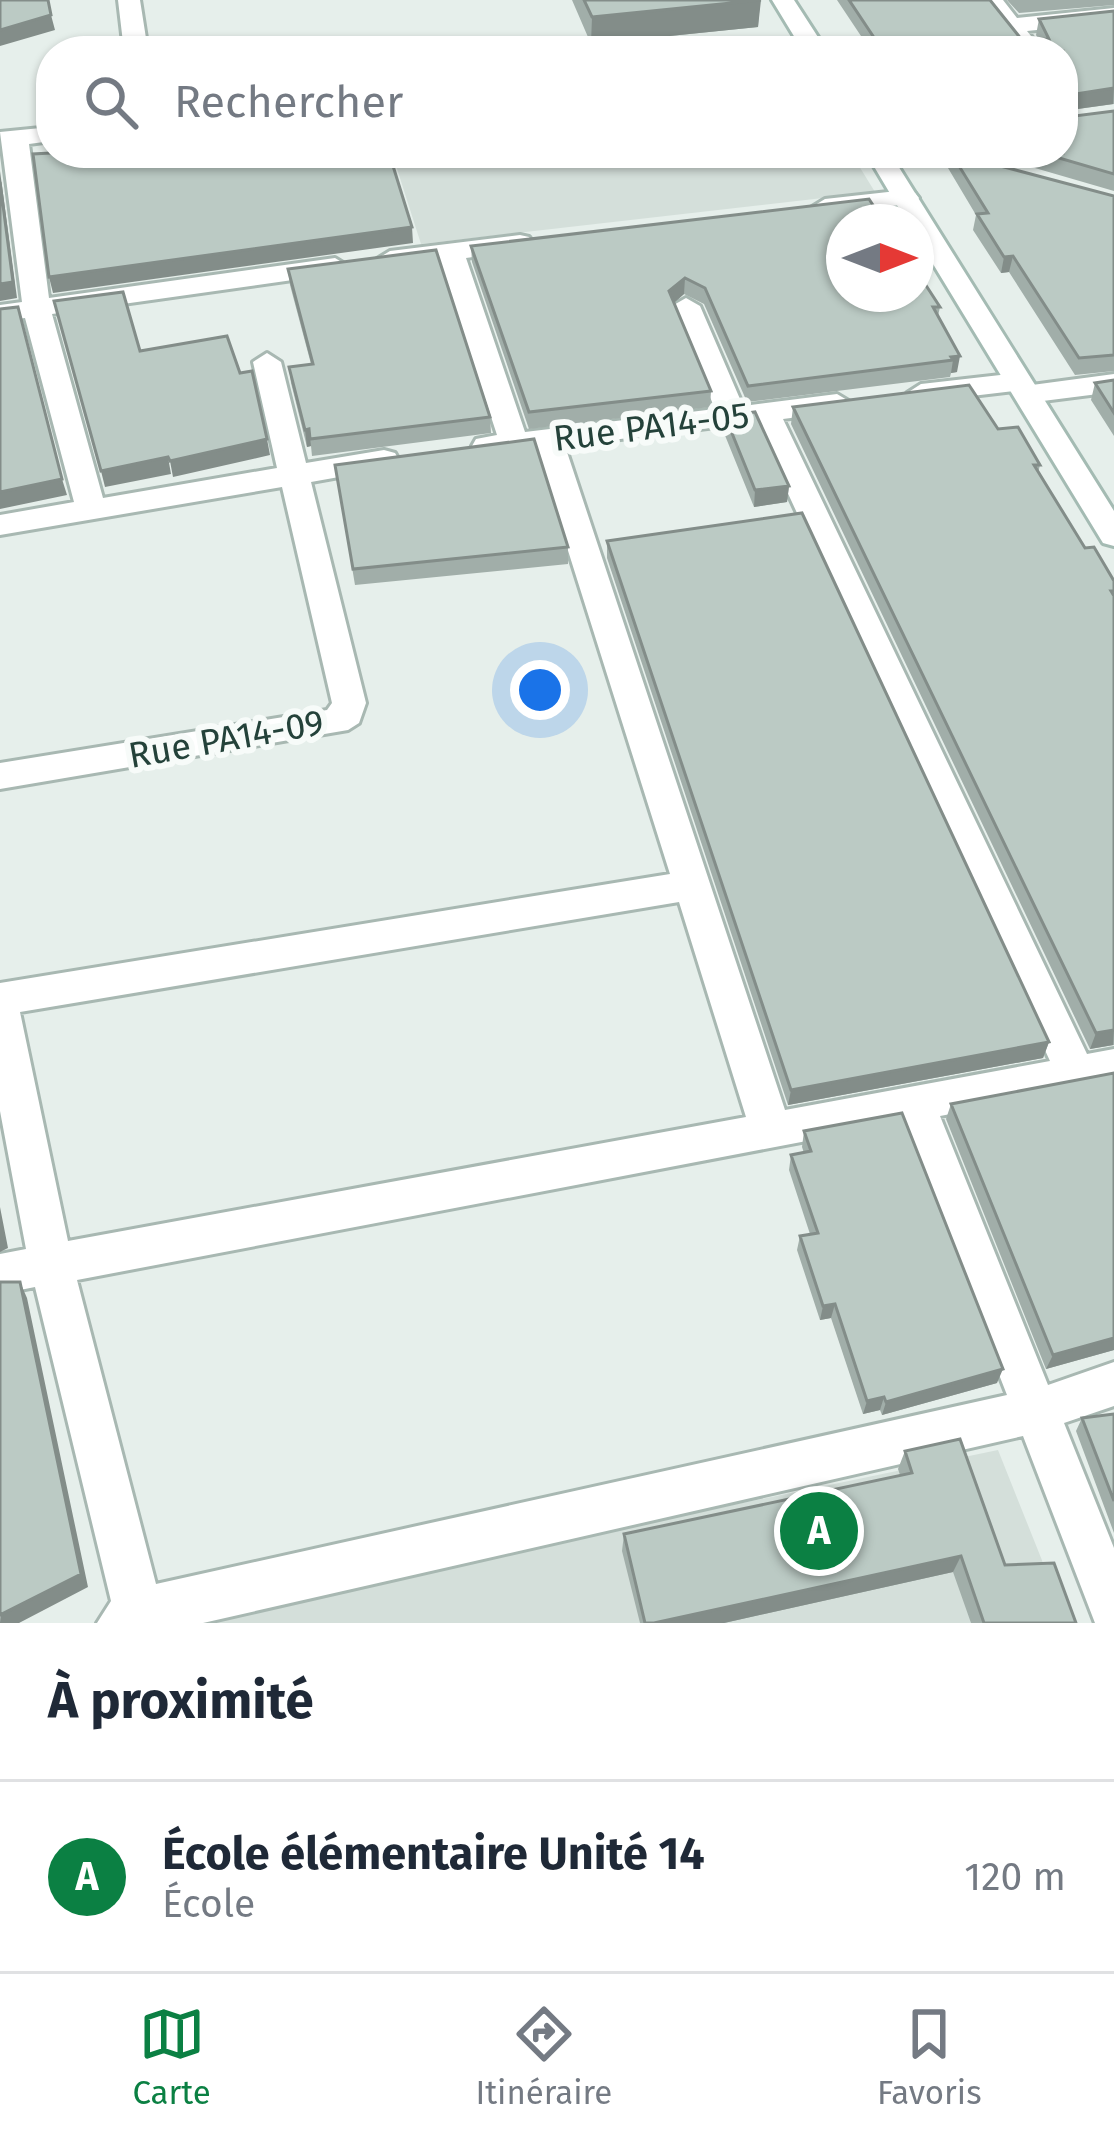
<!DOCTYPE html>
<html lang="fr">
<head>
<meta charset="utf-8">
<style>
	:root { --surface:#fff; --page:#f2f2f3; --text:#1f2937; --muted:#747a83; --line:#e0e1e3; --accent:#0b8043 }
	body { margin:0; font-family:"Fira Sans",sans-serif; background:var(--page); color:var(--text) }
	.compass { position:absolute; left:826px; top:204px; width:108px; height:108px; border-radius:50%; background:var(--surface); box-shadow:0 3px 9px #0004; rotate:90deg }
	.you { position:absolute; left:540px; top:690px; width:42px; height:42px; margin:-30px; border:9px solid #fff; border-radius:50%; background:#1a73e8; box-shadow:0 0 0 18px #1a73e833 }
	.badge { display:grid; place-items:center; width:78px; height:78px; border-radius:50%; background:var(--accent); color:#fff; font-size:39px; font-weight:700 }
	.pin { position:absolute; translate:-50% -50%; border:6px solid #fff; box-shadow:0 3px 12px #0006 }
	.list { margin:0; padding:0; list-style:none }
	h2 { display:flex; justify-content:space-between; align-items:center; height:156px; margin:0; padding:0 48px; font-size:51px }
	h2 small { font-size:39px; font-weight:400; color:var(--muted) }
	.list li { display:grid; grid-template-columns:78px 1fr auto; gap:36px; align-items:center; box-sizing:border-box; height:192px; padding:0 48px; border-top:3px solid var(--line) }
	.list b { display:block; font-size:45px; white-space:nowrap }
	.list p { margin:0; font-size:39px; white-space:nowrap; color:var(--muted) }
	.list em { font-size:39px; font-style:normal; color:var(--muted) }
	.icon { flex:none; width:66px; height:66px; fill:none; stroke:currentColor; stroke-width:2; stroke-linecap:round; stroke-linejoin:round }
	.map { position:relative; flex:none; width:1114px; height:1623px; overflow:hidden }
	.search { position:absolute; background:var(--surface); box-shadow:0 3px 9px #0004; left:36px; right:36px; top:36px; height:132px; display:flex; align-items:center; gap:30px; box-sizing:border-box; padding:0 42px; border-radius:48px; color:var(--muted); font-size:45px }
	.sheet { height:348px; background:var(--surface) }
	nav { display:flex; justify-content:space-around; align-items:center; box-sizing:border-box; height:168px; border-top:3px solid var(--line); background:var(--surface); font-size:33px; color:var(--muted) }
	nav a { display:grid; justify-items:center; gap:6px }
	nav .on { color:var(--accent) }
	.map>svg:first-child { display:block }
</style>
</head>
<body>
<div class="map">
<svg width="1114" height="1623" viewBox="0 0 1114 1623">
	<rect width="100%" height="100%" fill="#e6efeb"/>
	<path fill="#d4dfda" d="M 392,153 L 851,153 L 875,192 L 421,244 Z
		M 998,1450 L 1067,1623 L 211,1623 L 216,1612 Z"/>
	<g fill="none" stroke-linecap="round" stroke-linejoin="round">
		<defs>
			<path id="street" d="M 118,0 L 140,0 L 148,51 L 124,51 Z
				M 980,0 L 1003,0 L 1017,18 L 1114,8 L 1114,22 L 1027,31 L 1043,51 L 1019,51 Z
				M 51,127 L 51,141 L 29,144 L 49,298 L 335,258 L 348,266 L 335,274 L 52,314 L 103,498 L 277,468 L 253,362 L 267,353 L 281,362 L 306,463 L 384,450 L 395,453 L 399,460 L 395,467 L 311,482 L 366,703 L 359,723 L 348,730 L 0,789 L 0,763 L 327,710 L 332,703 L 282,487 L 0,535 L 0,515 L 74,502 L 25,318 L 0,321 L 0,305 L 22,302 L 0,132 Z
				M 926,153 L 967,153 L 1007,164 L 1011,169 L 998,177 L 929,158 Z
				M 906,190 L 915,193 L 919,198 L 915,203 L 825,215 L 812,207 L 825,199 Z
				M 520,235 L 529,237 L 533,243 L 529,249 L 466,258 L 525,432 L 715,409 L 672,306 L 686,298 L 700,306 L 743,406 L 837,394 L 852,403 L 837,412 L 783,419 L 1087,1054 L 1114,1049 L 1114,1083 L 940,1116 L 1048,1385 L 1114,1362 L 1114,1406 L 1064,1423 L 1114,1548 L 1114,1623 L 1095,1623 L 1023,1436 L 203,1623 L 97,1623 L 111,1601 L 35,1287 L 0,1294 L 0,1254 L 26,1249 L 0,1111 L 0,983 L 670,874 L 536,449 L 476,453 L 472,446 L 476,439 L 497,435 L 440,261 L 390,267 L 377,259 L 390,251 ZM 755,422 L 1050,1061 L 785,1110 L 565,446 ZM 679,902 L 746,1117 L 68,1241 L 20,1012 ZM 901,1123 L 1007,1395 L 156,1584 L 77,1280 Z
				M 1019,373 L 1029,376 L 1032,385 L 1114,374 L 1114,392 L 1027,403 L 1017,400 L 1014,391 L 921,402 L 907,393 L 921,384 Z"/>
			<path id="secondary" d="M 772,0 L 794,0 L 827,51 L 803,51 Z
				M 866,153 L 890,153 L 1114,511 L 1114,546 L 1103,543 L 916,236 L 916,222 L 907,222 Z"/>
		</defs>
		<use href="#street" stroke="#a8b8b2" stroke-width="6"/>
		<use href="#secondary" stroke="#a4bbb3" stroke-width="6"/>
		<use href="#street" fill="#fff" fill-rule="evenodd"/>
		<use href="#secondary" fill="#fff" fill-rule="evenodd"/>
	</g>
	<path fill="#a1aea9" d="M 572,0 L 760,0 L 758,27 L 591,44 Z
		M 837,0 L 990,0 L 1022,40 L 1038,39 L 1036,35 L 1039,19 L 1114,11 L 1114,104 L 1063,111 L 1063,51 L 871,51 Z
		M 1007,0 L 1114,0 L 1114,5 L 1019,13 Z
		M 1114,111 L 1114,191 L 983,153 L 1063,153 L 1067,117 Z
		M 950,153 L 1114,196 L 1114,371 L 1075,375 L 1009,272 L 1001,273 L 973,230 L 976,215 L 948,168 Z
		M 471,246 L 940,307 L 938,316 L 957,372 L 951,373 L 950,377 L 747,402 L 704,304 L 684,294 L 674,303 L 711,391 L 710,407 L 529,429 L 472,262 Z
		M 288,269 L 490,417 L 491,433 L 312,456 L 311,446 L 307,447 L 291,383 L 289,367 L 311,364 L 290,285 Z
		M 1114,380 L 1114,436 L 1091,400 L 1095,383 Z
		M 793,407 L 1040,465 L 1038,473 L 1085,548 L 1114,581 L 1114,1045 L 1090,1049 L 791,424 Z
		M 725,416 L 789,486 L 787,502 L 754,507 L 724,433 Z
		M 335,465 L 568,547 L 568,564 L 355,585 Z
		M 607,541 L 1049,1042 L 1043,1058 L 788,1105 L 607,558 Z
		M 951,1104 L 1114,1350 L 1046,1369 L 946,1119 Z
		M 804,1131 L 997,1383 L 882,1415 L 880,1410 L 863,1414 L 831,1318 L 820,1320 L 797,1250 L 800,1236 L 810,1234 L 789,1170 L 791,1155 L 804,1153 L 802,1147 Z
		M 1114,1414 L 1114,1533 L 1076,1431 L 1082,1418 Z
		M 905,1451 L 1005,1565 L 1076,1623 L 971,1623 L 953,1572 L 724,1623 L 640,1623 L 622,1551 L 624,1534 L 900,1475 L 898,1469 Z"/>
	<path fill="#838d89" d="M 761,0 L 758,27 L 591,44 L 592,17 Z
		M 51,15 L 55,30 L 0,46 L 0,30 Z
		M 1114,88 L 1113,104 L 1063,111 L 1063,95 Z
		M 0,171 L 17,298 L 0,301 Z
		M 412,227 L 413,243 L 53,293 L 49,277 Z
		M 1013,256 L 1009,272 L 1001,273 L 1004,257 Z
		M 685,278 L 684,294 L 668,308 L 669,291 Z
		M 960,356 L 957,372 L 951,373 L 953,360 L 951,357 Z
		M 309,429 L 311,446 L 307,447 L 305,430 Z
		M 267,439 L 270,455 L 173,477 L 170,461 Z
		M 168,457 L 171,474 L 105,487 L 101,471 Z
		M 62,479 L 67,495 L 0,509 L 0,492 Z
		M 789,486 L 787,502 L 754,507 L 755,490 Z
		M 1114,1030 L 1113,1045 L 1090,1049 L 1096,1033 Z
		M 1049,1042 L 1043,1058 L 788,1105 L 791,1090 Z
		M 0,1207 L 8,1248 L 0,1252 Z
		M 20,1282 L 27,1298 L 88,1587 L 19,1623 L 0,1623 Z
		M 835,1304 L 831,1318 L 820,1320 L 823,1306 Z
		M 1114,1338 L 1114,1350 L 1046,1369 L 1053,1355 Z
		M 1003,1369 L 997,1383 L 882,1415 L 886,1402 Z
		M 884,1397 L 880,1410 L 863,1414 L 867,1401 Z
		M 961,1556 L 953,1572 L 724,1623 L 654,1623 Z"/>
	<path fill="#bbcac4" stroke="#838d89" stroke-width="3" d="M 0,0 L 48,0 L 51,15 L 0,30 Z
		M 584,0 L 761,0 L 592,17 Z
		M 849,0 L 990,0 L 1022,40 L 1049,39 L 1039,19 L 1114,11 L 1114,88 L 1063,96 L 1063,51 L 883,51 Z
		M 1114,111 L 1114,174 L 1042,153 L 1063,153 L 1063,113 L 1067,117 Z
		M 51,153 L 389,153 L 412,227 L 49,277 L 33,154 Z
		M 951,153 L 1114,196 L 1114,355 L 1079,358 L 1013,256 L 1004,257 L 977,214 L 988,213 Z
		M 0,182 L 13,282 L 0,284 Z
		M 869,199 L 884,222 L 844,222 L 844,294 L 916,294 L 916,270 L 940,307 L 933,307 L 960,356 L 951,357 L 953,360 L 748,386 L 705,288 L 685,278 L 669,291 L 711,391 L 529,412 L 471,246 Z
		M 436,250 L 490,417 L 310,439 L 309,429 L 305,430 L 289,367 L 313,364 L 288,269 Z
		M 123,292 L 140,351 L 227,336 L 240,373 L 252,371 L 267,439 L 170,461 L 168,457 L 101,471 L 54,301 Z
		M 18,307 L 62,479 L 0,492 L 0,309 Z
		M 1114,380 L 1114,413 L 1095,383 Z
		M 969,385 L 998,429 L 1018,427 L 1040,465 L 1034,465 L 1085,548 L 1094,547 L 1114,581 L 1114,591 L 1111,591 L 1114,596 L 1114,1030 L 1096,1033 L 793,407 Z
		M 755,412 L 789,486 L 755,490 L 725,416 Z
		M 534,439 L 568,547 L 353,569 L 335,465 Z
		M 802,513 L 1049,1042 L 791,1090 L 607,541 Z
		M 1114,1073 L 1114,1338 L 1053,1355 L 951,1104 Z
		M 902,1113 L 1003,1369 L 886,1402 L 884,1397 L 867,1401 L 835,1304 L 823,1306 L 800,1236 L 818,1233 L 791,1155 L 811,1151 L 804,1131 Z
		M 0,1282 L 20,1282 L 81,1574 L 0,1615 Z
		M 1114,1414 L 1114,1501 L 1082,1418 Z
		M 960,1439 L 1005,1565 L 1054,1563 L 1076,1623 L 984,1623 L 961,1556 L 654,1623 L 645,1623 L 624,1534 L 912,1473 L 905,1451 Z"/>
	<g text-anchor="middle" stroke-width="12" stroke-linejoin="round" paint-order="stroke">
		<g font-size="36" fill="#24423a" stroke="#f7fbf9">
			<text transform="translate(651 426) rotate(-7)" y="13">Rue PA14-05</text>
			<text transform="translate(226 738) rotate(-10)" y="13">Rue PA14-09</text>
		</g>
	</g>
</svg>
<svg class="compass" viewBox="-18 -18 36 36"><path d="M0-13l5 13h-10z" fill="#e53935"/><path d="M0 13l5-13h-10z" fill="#747a83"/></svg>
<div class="you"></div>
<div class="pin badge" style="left:819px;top:1531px">A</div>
<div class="search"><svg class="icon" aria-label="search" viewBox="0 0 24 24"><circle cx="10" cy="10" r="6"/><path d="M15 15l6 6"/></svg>Rechercher</div>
</div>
<section class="sheet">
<h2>À proximité<small></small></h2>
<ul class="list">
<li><span class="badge">A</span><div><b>École élémentaire Unité 14</b><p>École</p></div><em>120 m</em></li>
</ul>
</section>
<nav>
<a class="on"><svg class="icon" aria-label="map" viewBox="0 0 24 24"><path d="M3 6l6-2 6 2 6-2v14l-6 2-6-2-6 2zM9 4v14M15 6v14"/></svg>Carte</a>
<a><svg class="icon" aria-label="directions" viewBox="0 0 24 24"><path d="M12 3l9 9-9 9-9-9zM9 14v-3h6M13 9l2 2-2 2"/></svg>Itinéraire</a>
<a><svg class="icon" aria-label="saved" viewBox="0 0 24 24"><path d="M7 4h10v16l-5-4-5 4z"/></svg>Favoris</a>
</nav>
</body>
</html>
